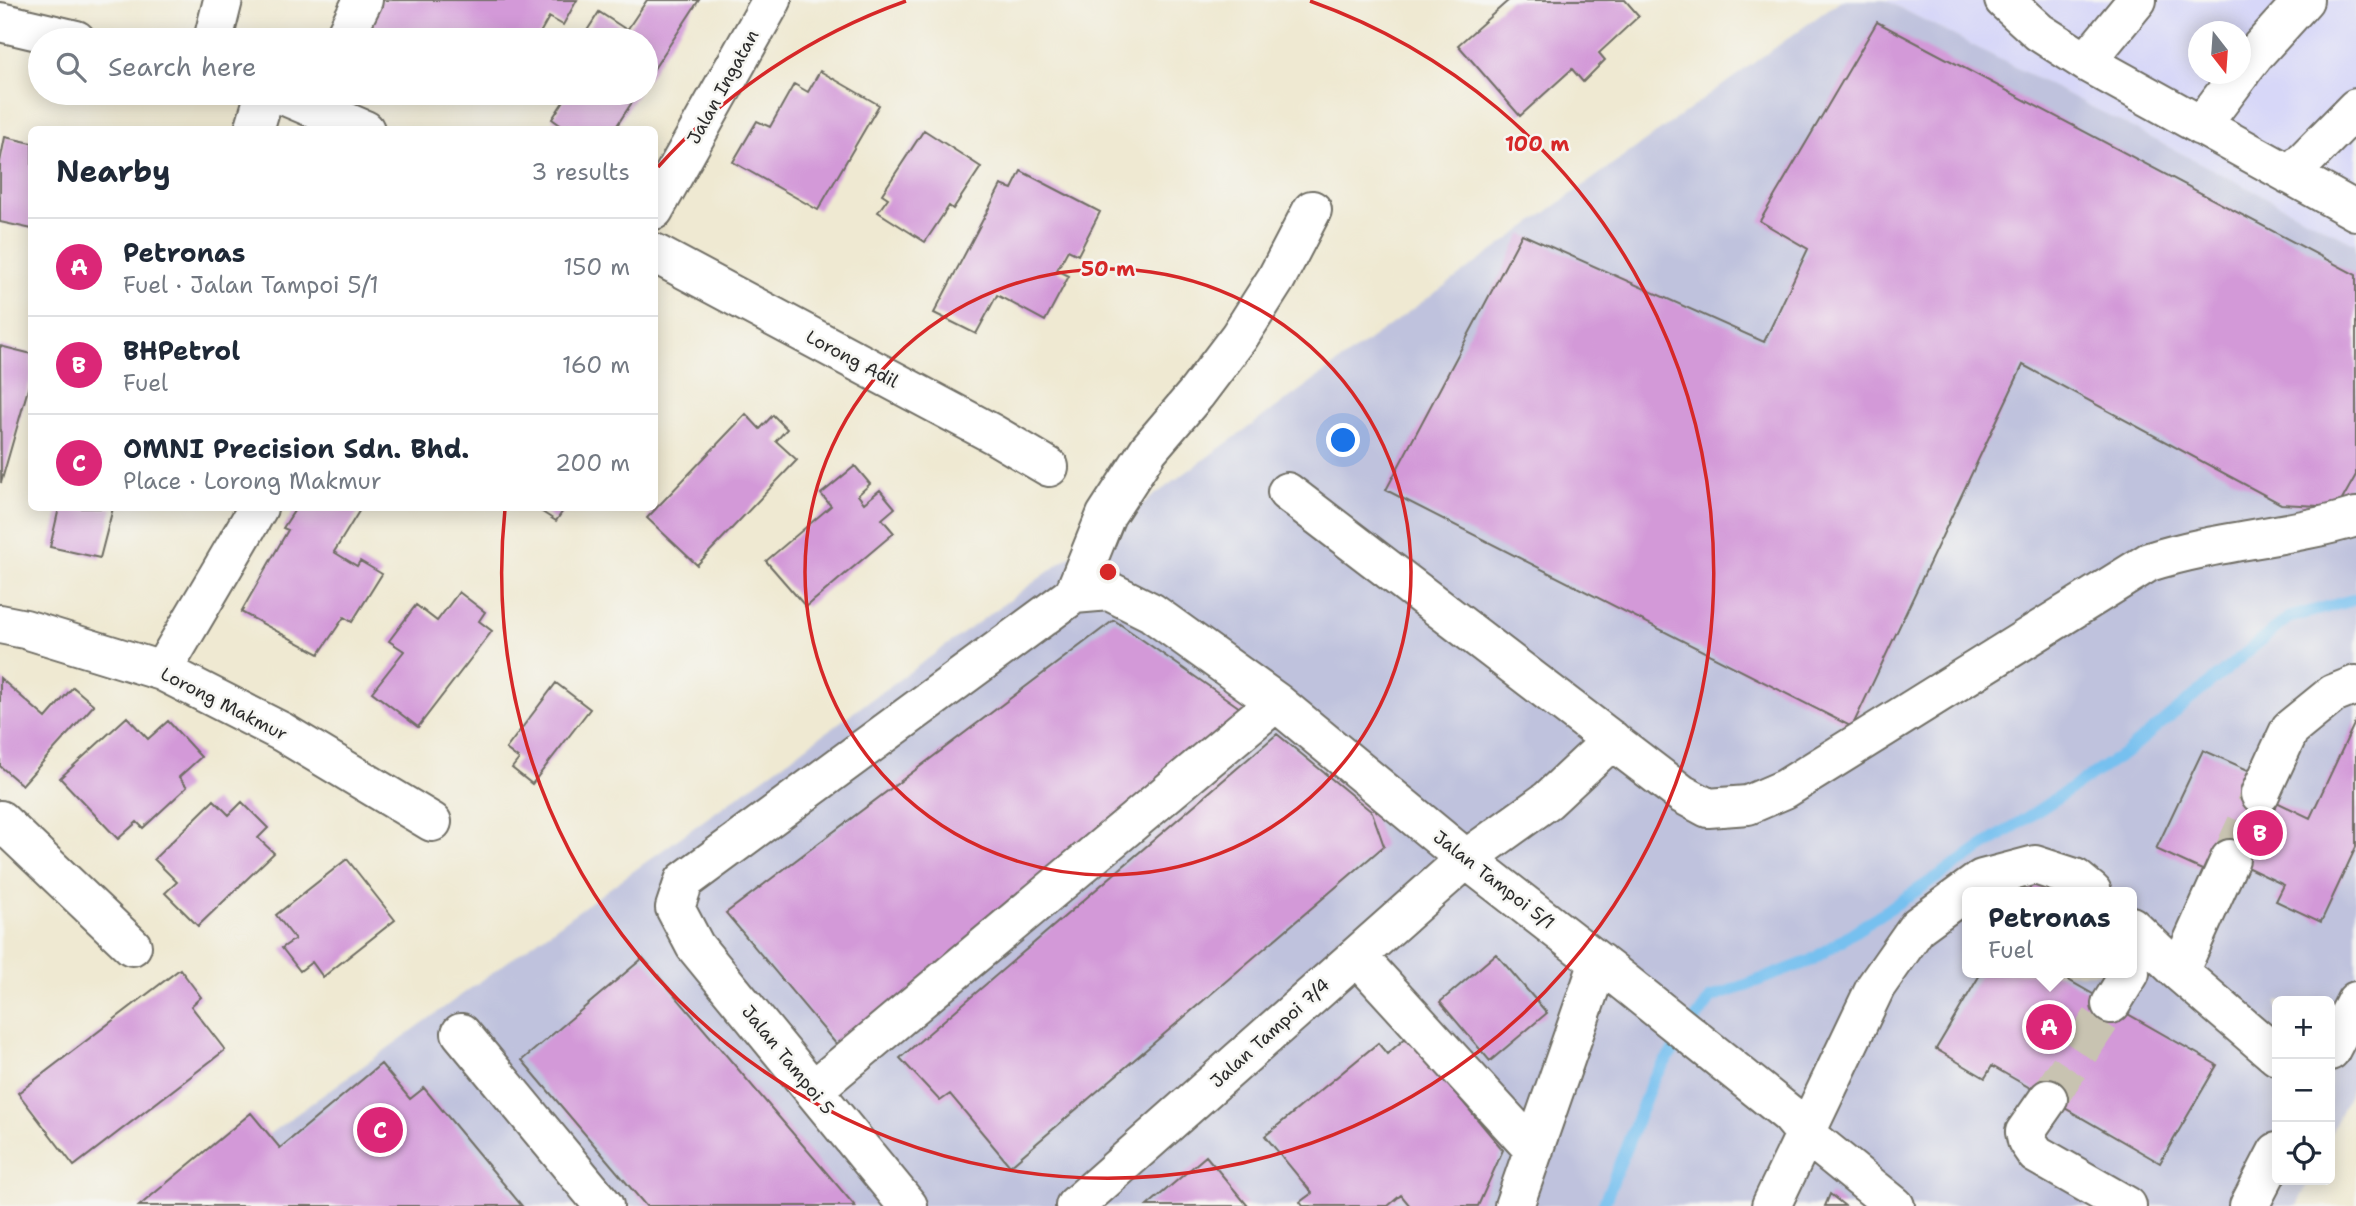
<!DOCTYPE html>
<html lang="en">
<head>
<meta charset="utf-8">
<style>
	:root { --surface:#fff; --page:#f6f6f7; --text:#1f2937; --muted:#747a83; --line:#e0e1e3; --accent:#db2777 }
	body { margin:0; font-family:"Shantell Sans",sans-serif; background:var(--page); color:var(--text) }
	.controls { position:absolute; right:21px; bottom:21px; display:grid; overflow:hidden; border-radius:10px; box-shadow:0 4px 18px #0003 }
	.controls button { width:63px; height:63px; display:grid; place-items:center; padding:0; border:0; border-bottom:2px solid var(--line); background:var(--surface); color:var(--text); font:35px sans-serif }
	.compass { position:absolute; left:2188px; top:21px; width:63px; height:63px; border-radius:50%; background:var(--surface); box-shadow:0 4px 18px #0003; rotate:163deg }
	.you { position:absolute; left:1344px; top:441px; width:24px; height:24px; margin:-18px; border:5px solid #fff; border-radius:50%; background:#1a73e8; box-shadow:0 0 0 10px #1a73e833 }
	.badge { display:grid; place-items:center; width:46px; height:46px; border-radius:50%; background:var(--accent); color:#fff; font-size:23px; font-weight:700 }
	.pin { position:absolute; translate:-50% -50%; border:4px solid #fff; box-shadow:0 2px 7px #0006 }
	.popup { position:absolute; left:1962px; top:887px; width:175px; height:91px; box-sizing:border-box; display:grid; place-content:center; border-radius:10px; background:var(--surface); filter:drop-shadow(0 2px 5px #0005); font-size:23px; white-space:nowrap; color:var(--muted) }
	.popup b { font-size:26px; color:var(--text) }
	.popup::after { content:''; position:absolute; left:50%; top:100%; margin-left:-14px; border:14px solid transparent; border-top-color:var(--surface) }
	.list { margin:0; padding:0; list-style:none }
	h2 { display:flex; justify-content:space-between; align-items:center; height:91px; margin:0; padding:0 28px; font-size:30px }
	h2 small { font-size:23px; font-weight:400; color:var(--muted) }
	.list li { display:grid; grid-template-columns:46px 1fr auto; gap:21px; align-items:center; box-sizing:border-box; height:98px; padding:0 28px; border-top:2px solid var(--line) }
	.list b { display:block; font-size:26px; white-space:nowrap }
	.list p { margin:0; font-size:23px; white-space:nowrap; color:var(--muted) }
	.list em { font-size:23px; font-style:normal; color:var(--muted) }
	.icon { flex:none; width:38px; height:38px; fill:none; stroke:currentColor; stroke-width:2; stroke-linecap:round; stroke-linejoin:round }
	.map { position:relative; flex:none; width:2356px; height:1206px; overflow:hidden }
	.search { position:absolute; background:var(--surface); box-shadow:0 4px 18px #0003; left:28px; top:28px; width:630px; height:77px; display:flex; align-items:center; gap:18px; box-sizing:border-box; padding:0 24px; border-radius:38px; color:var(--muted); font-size:26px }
	.panel { position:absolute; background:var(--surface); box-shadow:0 4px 18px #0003; left:28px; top:126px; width:630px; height:385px; border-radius:10px }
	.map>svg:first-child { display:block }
</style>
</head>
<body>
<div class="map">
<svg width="2356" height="1206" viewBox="0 0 2356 1206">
	<rect width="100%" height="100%" fill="#f6f6f2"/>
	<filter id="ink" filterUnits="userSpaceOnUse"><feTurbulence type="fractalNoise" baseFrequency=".0143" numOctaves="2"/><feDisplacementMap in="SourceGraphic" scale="14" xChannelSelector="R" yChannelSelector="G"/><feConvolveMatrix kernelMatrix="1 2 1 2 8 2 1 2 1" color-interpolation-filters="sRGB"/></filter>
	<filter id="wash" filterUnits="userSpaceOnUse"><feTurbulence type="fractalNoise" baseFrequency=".00686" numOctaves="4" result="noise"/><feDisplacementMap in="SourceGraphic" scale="28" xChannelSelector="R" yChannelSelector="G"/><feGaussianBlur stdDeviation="1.57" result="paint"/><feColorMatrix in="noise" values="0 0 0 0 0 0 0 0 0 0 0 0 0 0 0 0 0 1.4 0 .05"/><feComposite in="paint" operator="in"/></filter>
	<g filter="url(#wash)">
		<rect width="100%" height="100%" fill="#efe9d2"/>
		<path fill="#d7d7f8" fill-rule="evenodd" d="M 1885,0 L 2356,0 L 2356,244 ZM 2198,32 L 2240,32 L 2240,74 L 2198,74 Z"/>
		<path fill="#bfc2dd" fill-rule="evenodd" d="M 1841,0 L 1885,0 L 2356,244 L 2356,1079 L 2330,1135 L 2330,1001 L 2277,1001 L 2277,1180 L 2309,1180 L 2297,1206 L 169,1206 ZM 1967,892 L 2131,892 L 2131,973 L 1967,973 Z"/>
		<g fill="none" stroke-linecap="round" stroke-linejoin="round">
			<path stroke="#76c0ef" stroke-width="12" d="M 1603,1206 L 1653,1079 L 1711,998 L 1810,961 L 2128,751 L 2288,618 L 2356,599"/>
		</g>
		<g id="blocks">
			<path fill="#d399d8" d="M 377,0 L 577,0 L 563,25 L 549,17 L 536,40 L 399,40 L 365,21 Z
				M 647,0 L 699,0 L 646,81 L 646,40 L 581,40 L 599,12 L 627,30 Z
				M 1509,0 L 1625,0 L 1639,16 L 1599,53 L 1605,60 L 1583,82 L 1572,69 L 1520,116 L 1458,45 Z
				M 1877,22 L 2356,275 L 2356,475 L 2338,507 L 2281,504 L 2023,365 L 1852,727 L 1386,490 L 1522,234 L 1764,342 L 1808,249 L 1760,221 Z
				M 820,71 L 879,105 L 818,210 L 733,162 L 757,121 L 770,127 L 794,84 L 808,92 Z
				M 569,93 L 638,93 L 614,130 L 567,130 L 552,119 Z
				M 924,130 L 981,167 L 953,209 L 949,206 L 925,242 L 878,212 L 888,198 L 882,194 Z
				M 5,137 L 32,143 L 32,229 L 0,222 L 0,162 Z
				M 1021,171 L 1100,212 L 1078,255 L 1068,250 L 1057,270 L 1069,276 L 1045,321 L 997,295 L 976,334 L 934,313 L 1001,185 L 1012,189 Z
				M 0,346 L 32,354 L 32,375 L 1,483 Z
				M 746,414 L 760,429 L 773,415 L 787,429 L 776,441 L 797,460 L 697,565 L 647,518 Z
				M 855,466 L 870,484 L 858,495 L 864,503 L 880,490 L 895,508 L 882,519 L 894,533 L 806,607 L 766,561 L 831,506 L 821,494 Z
				M 59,508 L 113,508 L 100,558 L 50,547 Z
				M 296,508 L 361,508 L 334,552 L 357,566 L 360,561 L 382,574 L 352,622 L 344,617 L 319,654 L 241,612 L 288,530 L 283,528 Z
				M 536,508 L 565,508 L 556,521 Z
				M 459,592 L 485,612 L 479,621 L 492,631 L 418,727 L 372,692 L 404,651 L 389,641 L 416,605 L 437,621 Z
				M 1114,620 L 1250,715 L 842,1051 L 726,913 Z
				M 0,678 L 46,718 L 73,687 L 94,705 L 22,785 L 0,766 Z
				M 556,683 L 590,709 L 532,784 L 512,768 L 519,759 L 506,749 Z
				M 127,717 L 148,739 L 168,721 L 201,757 L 179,777 L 187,787 L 143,828 L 137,822 L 118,839 L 60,778 Z
				M 2356,720 L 2356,847 L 2321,922 L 2276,901 L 2284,885 L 2230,859 L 2213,875 L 2156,849 L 2203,750 L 2257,774 L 2260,794 L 2310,818 Z
				M 1277,734 L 1372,812 L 1384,846 L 1010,1166 L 950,1094 L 940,1101 L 900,1058 Z
				M 214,800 L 229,815 L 242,802 L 268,828 L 258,838 L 274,853 L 198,926 L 165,893 L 177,882 L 154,859 Z
				M 347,859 L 395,920 L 323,977 L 312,962 L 300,971 L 282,948 L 295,939 L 276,915 Z
				M 2038,874 L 2069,892 L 2028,892 Z
				M 1496,954 L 1547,1013 L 1490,1061 L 1440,1002 Z
				M 643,958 L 855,1206 L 646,1206 L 522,1060 Z
				M 180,969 L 201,997 L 191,1006 L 225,1050 L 74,1166 L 18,1093 Z
				M 1981,973 L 2056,973 L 2217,1065 L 2160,1163 L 1992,1066 L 1985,1078 L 1936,1049 Z
				M 1408,1036 L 1503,1150 L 1478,1206 L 1410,1206 L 1401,1195 L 1388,1206 L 1303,1206 L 1300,1202 L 1312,1193 L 1265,1136 L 1378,1043 L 1387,1054 Z
				M 381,1064 L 410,1099 L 424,1088 L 522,1206 L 139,1206 L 251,1113 L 280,1148 Z
				M 1206,1156 L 1248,1206 L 1147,1206 Z
				M 1830,1194 L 1845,1206 L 1825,1206 Z"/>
		</g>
	</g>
	<g filter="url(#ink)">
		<use href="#blocks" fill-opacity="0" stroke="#706e65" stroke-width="2"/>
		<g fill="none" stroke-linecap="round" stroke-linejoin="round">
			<path stroke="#c8c3b1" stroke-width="38" stroke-dasharray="38 19" stroke-linecap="butt" d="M 2230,859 L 2260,794
				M 2048,1099 L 2111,1004"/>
			<defs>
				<path id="minor" d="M 2004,0 L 2039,32 L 2086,62 L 2356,211
					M 0,22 L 76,40
					M 213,40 L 223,0
					M 343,40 L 363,0
					M 2086,62 L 2137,0
					M 2240,73 L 2255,54 L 2304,0
					M 278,93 L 365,130
					M 2201,126 L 2240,74
					M 254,130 L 265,93
					M 2290,175 L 2356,108
					M 654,210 L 772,0
					M 654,253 L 993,434 L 1049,467
					M 1287,492 L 1682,794 L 1708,808 L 1748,805 L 1785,789 L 2149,562 C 2216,540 2288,538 2356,517
					M 1074,594 L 1109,591 L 1151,612 L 1276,702 L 1466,859 L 1623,981 L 1790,1115 L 1805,1133 L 1895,1206
					M 0,624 L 25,629 L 162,671 L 282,732 L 432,822
					M 162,671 L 258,508
					M 2260,794 L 2290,729 L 2333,694 L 2356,685
					M 0,820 L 132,946
					M 2131,926 L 2179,972 L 2277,1056
					M 1357,956 L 1534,1150
					M 2179,972 L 2230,859
					M 2111,1004 L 2130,973
					M 461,1033 L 604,1206
					M 2330,1051 L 2356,1001
					M 813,1090 L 1276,702
					M 2048,1099 L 2025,1132 L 2027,1141 L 2036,1154 L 2127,1206
					M 908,1206 L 695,946 L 675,908 L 684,881 L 1074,594 L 1106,515 L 1149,449 L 1196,394 L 1239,337 L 1276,279 L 1312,210
					M 1075,1206 L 1466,859 L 1548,800 L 1612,740
					M 1514,1206 L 1599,962
					M 1771,1206 L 1876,986 L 1918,926 L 1982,879 L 2035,865 L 2075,878 L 2092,892
					M 2249,1206 L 2277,1152"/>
			</defs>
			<use href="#minor" stroke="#706e65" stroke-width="42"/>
			<use href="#minor" stroke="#fff" stroke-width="38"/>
		</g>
	</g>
	<g fill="none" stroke="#d62828" stroke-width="3.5">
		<circle cx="1108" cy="572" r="303"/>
		<path d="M658 167A606 606 0 0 1 906 1M1310 1A606 606 0 1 1 505 509"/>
	</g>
	<g text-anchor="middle" stroke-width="5" stroke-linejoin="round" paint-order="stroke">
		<g font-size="18" fill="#2b2b2b" stroke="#f6f6f2">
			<text transform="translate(723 87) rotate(-61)" y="6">Jalan Ingatan</text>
			<text transform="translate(852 359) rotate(28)" y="6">Lorong Adil</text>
			<text transform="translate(224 704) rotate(27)" y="6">Lorong Makmur</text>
			<text transform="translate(1494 880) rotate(38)" y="6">Jalan Tampoi 5/1</text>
			<text transform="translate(1270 1033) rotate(-42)" y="6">Jalan Tampoi 7/4</text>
			<text transform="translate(788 1060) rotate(51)" y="6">Jalan Tampoi 5</text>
		</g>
	</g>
	<circle cx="1108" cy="572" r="10" fill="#d62828" stroke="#f6f6f2" stroke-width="3.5"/>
	<g font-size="21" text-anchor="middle" font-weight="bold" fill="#d62828" stroke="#f6f6f2" stroke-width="5" stroke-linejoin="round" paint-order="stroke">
		<text x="1537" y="151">100 m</text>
		<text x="1108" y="276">50 m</text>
	</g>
</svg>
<div class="controls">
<button>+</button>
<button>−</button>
<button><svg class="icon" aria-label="locate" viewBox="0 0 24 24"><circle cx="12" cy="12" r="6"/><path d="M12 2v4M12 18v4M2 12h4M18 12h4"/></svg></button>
</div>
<svg class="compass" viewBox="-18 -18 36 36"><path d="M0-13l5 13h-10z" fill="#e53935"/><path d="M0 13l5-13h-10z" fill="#747a83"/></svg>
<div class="you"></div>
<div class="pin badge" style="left:2049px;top:1027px">A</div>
<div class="popup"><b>Petronas</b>Fuel</div>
<div class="pin badge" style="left:2260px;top:833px">B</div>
<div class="pin badge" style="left:380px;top:1130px">C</div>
<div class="search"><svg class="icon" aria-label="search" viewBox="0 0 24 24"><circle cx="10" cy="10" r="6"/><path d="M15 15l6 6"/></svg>Search here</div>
<section class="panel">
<h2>Nearby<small>3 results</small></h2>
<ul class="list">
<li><span class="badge">A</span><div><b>Petronas</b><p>Fuel · Jalan Tampoi 5/1</p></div><em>150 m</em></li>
<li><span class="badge">B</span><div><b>BHPetrol</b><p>Fuel</p></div><em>160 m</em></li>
<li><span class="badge">C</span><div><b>OMNI Precision Sdn. Bhd.</b><p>Place · Lorong Makmur</p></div><em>200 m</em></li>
</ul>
</section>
</div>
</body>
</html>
